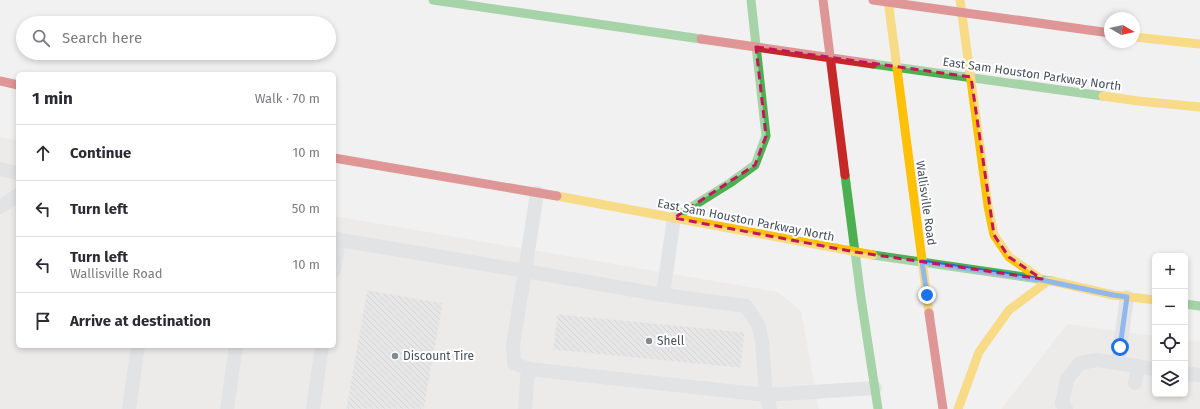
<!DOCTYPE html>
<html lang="en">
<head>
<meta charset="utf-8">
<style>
	:root { --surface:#fff; --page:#f2f2f3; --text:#2b2b33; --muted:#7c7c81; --line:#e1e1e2 }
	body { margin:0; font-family:"Fira Sans",sans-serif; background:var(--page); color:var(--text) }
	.controls { position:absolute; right:12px; bottom:12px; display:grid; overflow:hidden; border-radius:6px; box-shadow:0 2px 6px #0003 }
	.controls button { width:36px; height:36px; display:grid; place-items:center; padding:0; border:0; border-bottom:1px solid var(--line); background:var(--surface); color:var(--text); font:20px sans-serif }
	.compass { position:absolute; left:1104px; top:12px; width:36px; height:36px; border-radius:50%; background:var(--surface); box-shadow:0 2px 6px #0003; rotate:99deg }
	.stop { position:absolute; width:12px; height:12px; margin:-9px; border:3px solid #1a73e8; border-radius:50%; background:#fff }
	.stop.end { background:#1a73e8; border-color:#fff; box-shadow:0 1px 4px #0008 }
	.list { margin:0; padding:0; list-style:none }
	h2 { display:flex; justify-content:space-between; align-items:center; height:52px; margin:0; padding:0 16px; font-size:17px }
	h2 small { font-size:13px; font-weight:400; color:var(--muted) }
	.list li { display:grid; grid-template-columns:26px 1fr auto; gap:12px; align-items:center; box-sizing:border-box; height:56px; padding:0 16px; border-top:1px solid var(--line) }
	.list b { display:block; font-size:15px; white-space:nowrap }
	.list p { margin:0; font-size:13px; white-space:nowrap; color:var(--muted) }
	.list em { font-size:13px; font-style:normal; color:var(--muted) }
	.icon { flex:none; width:22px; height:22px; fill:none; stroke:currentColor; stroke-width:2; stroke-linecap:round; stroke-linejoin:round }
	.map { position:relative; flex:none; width:1200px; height:409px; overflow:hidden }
	.search { position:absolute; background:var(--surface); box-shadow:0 2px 6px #0003; left:16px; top:16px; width:320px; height:44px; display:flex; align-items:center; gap:10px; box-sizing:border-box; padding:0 14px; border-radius:22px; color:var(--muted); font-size:15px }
	.panel { position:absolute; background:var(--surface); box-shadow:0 2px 6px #0003; left:16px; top:72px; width:320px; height:276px; border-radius:6px }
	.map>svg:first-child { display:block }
</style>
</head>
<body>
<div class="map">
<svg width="1200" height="409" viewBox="0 0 1200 409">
	<defs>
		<pattern id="building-back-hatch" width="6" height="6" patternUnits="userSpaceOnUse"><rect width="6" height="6" fill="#d9d9db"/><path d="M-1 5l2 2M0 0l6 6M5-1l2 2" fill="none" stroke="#b2b2b5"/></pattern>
	</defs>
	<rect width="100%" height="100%" fill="#f2f1f1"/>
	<path fill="#e7e5df" d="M 0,137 L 18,141 L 18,346 L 334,346 L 334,216 L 778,292 L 801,311 L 819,409 L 0,409 Z
		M 1067,324 L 1155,336 L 1155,394 L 1185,394 L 1185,340 L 1200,342 L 1200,409 L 1002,409 L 1002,408 Z"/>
	<path fill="url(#building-back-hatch)" stroke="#e3e3e4" d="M 367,290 L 443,303 L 424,409 L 346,409 Z
		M 557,314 L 745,332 L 741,368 L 553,350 Z"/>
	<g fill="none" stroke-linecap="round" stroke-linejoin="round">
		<path stroke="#cfd2d5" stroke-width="14" d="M 0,169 L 18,173
			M 537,193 L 525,271 L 663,295 L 746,306 L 758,324 L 762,342 L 766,395 L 770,409
			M 0,207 L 18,195
			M 334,239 L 525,271 L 513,345 L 514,363 L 528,369 L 766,395 L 875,388
			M 334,270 L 339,239
			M 663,295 L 674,218
			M 1118,363 L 1127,297
			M 1185,373 L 1200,375
			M 1135,383 L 1138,366
			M 129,409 L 138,346
			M 227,409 L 236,346
			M 313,409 L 322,346
			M 525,409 L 528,369
			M 1066,409 L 1062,403 L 1067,379 L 1080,363 L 1097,360 L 1155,369"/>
		<path stroke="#4caf50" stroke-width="9" d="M 433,0 L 701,39
			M 873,64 L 1103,96
			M 845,175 L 861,298 L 878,409
			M 674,218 L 730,183 L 755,165 L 766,136 L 751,0
			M 873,255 L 1052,281
			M 1185,304 L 1200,306"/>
		<path stroke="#ffc107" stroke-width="9" d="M 888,0 L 929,313
			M 960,0 L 988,206 L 994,235 L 1009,257 L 1038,277
			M 1134,37 L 1200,44
			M 1103,96 L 1138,101 L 1200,107
			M 557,196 L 873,255
			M 1052,281 L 1113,295 L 1155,300
			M 958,409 L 979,352 L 1009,310 L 1048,281"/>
		<path stroke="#c62828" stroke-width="9" d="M 823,0 L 845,175
			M 873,0 L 1110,33
			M 701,39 L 873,64
			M 0,81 L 18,85
			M 334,158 L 557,196
			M 929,313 L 943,409"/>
	</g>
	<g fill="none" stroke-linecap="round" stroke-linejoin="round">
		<path stroke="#1a73e8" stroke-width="5" d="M 927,295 L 922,262 L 1042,280 L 1113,295 L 1127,297 L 1120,347"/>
	</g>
	<path d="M0 0H1200V409H0ZM 756,47 L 971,77 L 994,235 L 1009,257 L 1042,279 L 855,252 L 674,218 L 755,165 L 766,136 Z" fill="#f2f1f1" fill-opacity=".55" fill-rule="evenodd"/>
	<path fill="none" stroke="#c2185b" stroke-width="3" stroke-dasharray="8 5" stroke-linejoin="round" d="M 756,47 L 971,77 L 994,235 L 1009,257 L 1042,279 L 855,252 L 674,218 L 755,165 L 766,136 Z"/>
	<g fill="#828992" stroke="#fff" stroke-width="1.5">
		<circle cx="649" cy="341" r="4"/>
		<circle cx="395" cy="356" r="4"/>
	</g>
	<g text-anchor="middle" stroke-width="4" stroke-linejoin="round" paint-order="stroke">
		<g font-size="12" fill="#46515f" stroke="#fff">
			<text transform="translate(1032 74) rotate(8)" y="4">East Sam Houston Parkway North</text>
			<text transform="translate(926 203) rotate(82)" y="4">Wallisville Road</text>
			<text transform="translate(746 220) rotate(11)" y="4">East Sam Houston Parkway North</text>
		</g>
		<g font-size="12" fill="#46515f" stroke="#fff" text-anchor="start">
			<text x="657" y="345">Shell</text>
			<text x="403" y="360">Discount Tire</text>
		</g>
	</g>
</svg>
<div class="controls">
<button>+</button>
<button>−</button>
<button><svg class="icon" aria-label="locate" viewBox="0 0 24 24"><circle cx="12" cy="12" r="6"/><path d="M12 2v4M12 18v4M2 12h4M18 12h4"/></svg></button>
<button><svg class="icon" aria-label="layers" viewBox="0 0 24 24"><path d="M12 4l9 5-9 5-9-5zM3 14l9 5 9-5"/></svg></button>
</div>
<svg class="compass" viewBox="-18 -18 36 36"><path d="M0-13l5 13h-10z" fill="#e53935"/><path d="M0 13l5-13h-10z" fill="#7c7c81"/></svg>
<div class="stop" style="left:1120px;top:347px"></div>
<div class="stop end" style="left:927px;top:295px"></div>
<div class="search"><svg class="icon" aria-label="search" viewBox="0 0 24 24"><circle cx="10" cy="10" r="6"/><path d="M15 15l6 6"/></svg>Search here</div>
<section class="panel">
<h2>1 min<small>Walk · 70 m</small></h2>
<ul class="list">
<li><svg class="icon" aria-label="ahead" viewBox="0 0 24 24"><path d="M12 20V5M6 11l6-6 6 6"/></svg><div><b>Continue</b></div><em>10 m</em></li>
<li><svg class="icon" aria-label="left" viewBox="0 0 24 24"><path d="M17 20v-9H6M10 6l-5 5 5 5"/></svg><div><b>Turn left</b></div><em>50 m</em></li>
<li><svg class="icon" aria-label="left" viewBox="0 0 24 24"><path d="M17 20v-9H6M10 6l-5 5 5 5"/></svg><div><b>Turn left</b><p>Wallisville Road</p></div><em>10 m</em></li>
<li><svg class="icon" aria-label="arrive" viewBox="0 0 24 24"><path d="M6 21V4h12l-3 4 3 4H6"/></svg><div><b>Arrive at destination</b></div></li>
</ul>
</section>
</div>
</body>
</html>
